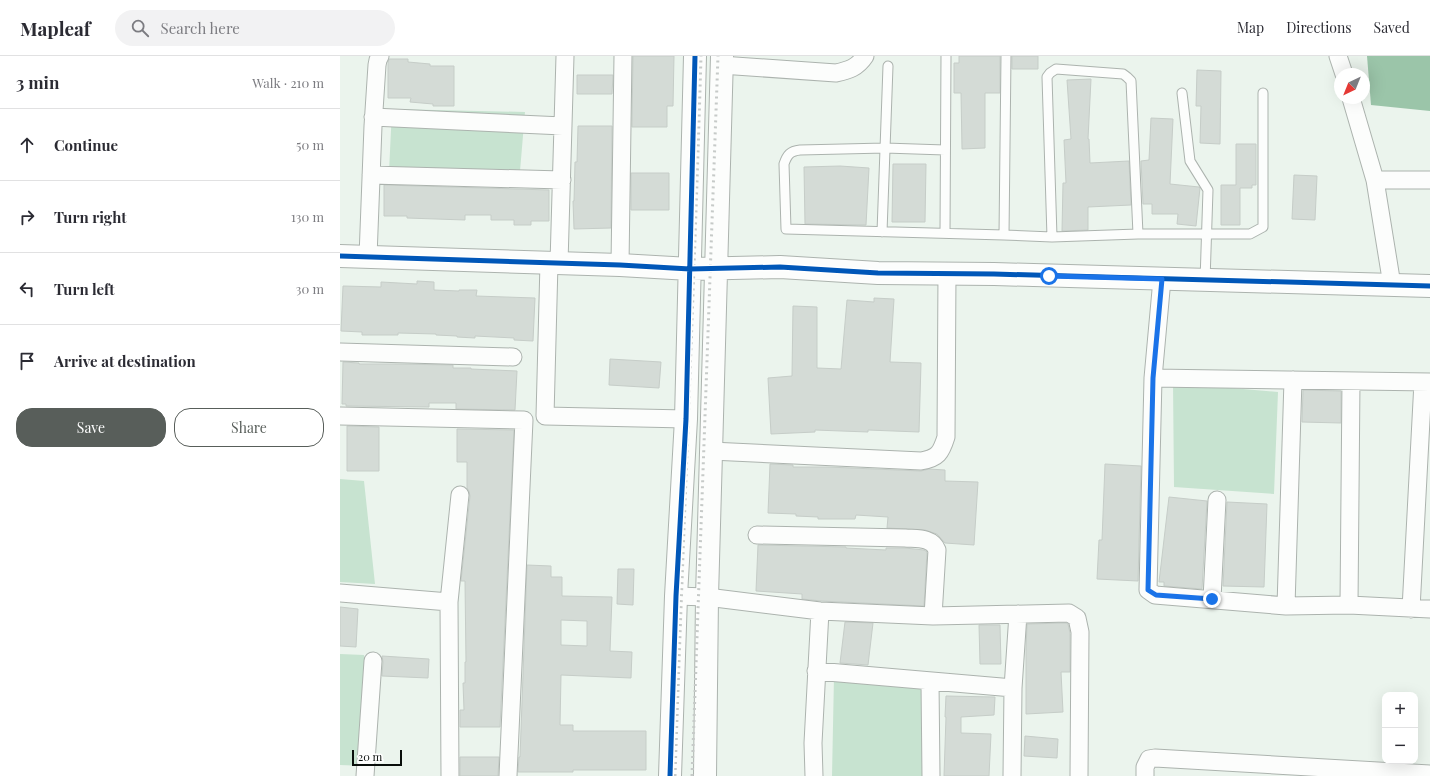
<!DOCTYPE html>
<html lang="en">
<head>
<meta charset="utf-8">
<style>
	:root { --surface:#fff; --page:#f2f2f3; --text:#2b2b33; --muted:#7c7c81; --line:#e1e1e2; --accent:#585e5a }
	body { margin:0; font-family:"Playfair Display",serif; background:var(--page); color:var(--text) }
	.controls { position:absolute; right:12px; bottom:12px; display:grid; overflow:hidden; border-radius:8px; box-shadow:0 4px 16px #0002 }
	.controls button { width:36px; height:36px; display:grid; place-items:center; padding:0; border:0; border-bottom:1px solid var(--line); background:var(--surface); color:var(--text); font:20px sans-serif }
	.compass { position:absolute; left:994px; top:12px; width:36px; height:36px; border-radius:50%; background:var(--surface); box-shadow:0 4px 16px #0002; rotate:223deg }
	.scale { position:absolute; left:12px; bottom:10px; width:50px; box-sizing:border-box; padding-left:4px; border:2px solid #090e0b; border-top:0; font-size:11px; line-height:14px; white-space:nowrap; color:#090e0b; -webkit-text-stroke:3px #fff; paint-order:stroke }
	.stop { position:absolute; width:12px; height:12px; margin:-9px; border:3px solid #1a73e8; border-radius:50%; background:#fff }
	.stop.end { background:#1a73e8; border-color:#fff; box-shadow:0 1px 4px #0008 }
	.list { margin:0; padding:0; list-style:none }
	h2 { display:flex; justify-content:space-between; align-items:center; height:52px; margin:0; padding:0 16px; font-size:17px }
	h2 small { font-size:13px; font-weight:400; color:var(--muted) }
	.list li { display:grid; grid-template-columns:26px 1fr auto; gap:12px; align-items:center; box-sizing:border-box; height:72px; padding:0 16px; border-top:1px solid var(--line) }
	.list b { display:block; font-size:15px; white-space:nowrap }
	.list em { font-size:13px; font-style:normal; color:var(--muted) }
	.actions { display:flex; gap:8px; padding:12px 16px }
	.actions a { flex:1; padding:9px 0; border:1px solid var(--accent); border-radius:16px; text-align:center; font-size:14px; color:var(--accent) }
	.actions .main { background:var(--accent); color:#fff }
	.icon { flex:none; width:22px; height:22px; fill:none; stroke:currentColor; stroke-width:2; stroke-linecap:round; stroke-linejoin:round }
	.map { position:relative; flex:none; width:1090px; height:720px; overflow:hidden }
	header { display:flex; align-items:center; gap:24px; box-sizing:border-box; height:56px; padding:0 20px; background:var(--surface); border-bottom:1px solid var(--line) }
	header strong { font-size:19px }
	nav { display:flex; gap:22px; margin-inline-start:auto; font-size:14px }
	.search { width:280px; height:36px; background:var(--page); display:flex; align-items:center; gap:10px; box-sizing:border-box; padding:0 14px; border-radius:22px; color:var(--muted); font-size:15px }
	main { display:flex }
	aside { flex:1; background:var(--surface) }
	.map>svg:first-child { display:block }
</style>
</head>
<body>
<header>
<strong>Mapleaf</strong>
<div class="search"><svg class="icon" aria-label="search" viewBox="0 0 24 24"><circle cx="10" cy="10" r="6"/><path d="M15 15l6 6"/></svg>Search here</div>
<nav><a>Map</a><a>Directions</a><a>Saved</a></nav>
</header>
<main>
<aside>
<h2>3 min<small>Walk · 210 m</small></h2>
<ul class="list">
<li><svg class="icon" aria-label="ahead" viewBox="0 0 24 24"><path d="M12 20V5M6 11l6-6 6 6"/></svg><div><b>Continue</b></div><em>50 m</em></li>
<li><svg class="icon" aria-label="right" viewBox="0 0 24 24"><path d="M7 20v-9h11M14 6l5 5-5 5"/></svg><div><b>Turn right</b></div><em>130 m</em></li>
<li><svg class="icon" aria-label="left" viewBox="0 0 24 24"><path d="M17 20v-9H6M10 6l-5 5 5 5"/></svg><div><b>Turn left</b></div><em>30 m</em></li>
<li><svg class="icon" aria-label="arrive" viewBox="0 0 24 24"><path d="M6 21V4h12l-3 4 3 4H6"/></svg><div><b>Arrive at destination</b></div></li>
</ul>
<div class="actions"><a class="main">Save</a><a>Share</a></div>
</aside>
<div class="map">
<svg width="1090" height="720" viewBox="0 0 1090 720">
	<rect width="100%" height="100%" fill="#ebf4ed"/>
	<path fill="#c7e3d0" d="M 52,53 L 185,56 L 180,115 L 49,116 Z
		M 833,327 L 938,336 L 934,438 L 834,431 Z
		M 0,423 L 24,425 L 35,528 L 0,526 Z
		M 0,598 L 24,599 L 25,710 L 0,709 Z
		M 494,620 L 589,626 L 587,720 L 492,720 Z"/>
	<path fill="#9bc5a9" d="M 1027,0 L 1090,0 L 1090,55 L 1031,49 Z"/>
	<path fill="#d4dbd6" stroke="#c6cdc8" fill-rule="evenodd" d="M 293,0 L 334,0 L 333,50 L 327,50 L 327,71 L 292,71 Z
		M 619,0 L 660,0 L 660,37 L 645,37 L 645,92 L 622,93 L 621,37 L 614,37 L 614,7 L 619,7 Z
		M 672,0 L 698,0 L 698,13 L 672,13 Z
		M 49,3 L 68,3 L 68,6 L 90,8 L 90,10 L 114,10 L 114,50 L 93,50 L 93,48 L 70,46 L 71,42 L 48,42 L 48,7 Z
		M 857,14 L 881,15 L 880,88 L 860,87 L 861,50 L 856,50 Z
		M 237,19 L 273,19 L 272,38 L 237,38 Z
		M 751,23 L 748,83 L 749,83 L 750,107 L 789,105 L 791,149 L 748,151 L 748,174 L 722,175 L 723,127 L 726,127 L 724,84 L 731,83 L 727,24 Z
		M 811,62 L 833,63 L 830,128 L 859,131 L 860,132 L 856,170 L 837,168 L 838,158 L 812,158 L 812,148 L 803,148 L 801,105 L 809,104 Z
		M 238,70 L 272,70 L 271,172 L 234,173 L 233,145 L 234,145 L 235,106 L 237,106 Z
		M 896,88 L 916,88 L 916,129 L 912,129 L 912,132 L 900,132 L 900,169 L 881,169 L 881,129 L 896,129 Z
		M 553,108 L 586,108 L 585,166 L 552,166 Z
		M 500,110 L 529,112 L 526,169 L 465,168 L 464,111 Z
		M 291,117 L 329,117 L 329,154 L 291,154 Z
		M 954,119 L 977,120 L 975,164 L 952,163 Z
		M 44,129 L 209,134 L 209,165 L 191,165 L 191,169 L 174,169 L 174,164 L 151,164 L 151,159 L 125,159 L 125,164 L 67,162 L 67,160 L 44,160 Z
		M 77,225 L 94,226 L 94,234 L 119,235 L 119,234 L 137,234 L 136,240 L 195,242 L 193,285 L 174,284 L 174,282 L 135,280 L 135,282 L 117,281 L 117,280 L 96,279 L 96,278 L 58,277 L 58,279 L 22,279 L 22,276 L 1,275 L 3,230 L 41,231 L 41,226 L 77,228 Z
		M 534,242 L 554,243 L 550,306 L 581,307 L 579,376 L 528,374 L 528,376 L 475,374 L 475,376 L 431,378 L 428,322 L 452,320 L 453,250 L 477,251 L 477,312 L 501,313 L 507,244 L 534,246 Z
		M 270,303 L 321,306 L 319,332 L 269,329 Z
		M 3,306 L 19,307 L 19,308 L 55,308 L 113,309 L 113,312 L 131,312 L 131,313 L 177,315 L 175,354 L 116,353 L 116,347 L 89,347 L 89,351 L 6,350 L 6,348 L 2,348 Z
		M 963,334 L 1001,335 L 1001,367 L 962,366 Z
		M 7,370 L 39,371 L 39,415 L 7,415 Z
		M 117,373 L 174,374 L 160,671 L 120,671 L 120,654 L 124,654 L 123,627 L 125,627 L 125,606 L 126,606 L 125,525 L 121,525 L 130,440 L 129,435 L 127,432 L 127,406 L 117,406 Z
		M 430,408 L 453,409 L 453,411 L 488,411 L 581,415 L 589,413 L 605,414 L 605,425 L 638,426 L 634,489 L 605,487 L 597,478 L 585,474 L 547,472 L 548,461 L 516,459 L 515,463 L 478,463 L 478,461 L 456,460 L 456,458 L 428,457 Z
		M 765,408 L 801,410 L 798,525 L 757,523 L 759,484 L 762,484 Z
		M 829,441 L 867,445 L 862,533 L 824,530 L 824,526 L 819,526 Z
		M 887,446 L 927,448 L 924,531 L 883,530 Z
		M 418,489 L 506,491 L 506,492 L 546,494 L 546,492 L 565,492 L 584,494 L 587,496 L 584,550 L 481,545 L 462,543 L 462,538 L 416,535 Z
		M 187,509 L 211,510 L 211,521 L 222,521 L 222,540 L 272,541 L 270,595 L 292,596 L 291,622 L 221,619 L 220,669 L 233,669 L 233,675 L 306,675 L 306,714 L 233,714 L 233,716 L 178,716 L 179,701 L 180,701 ZM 221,564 L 247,565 L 247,590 L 221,589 Z
		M 278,513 L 294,513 L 293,549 L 277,548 Z
		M 0,551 L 18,553 L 16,591 L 0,590 Z
		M 505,566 L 533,567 L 528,609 L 500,607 Z
		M 726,567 L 728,568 L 730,577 L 730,616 L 721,616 L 723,656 L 686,658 L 686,594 L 687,568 Z
		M 639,569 L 660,569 L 661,608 L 640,608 Z
		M 42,600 L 89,603 L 88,622 L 42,620 L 43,606 Z
		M 606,640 L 655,641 L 654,659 L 621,661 L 621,677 L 651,678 L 649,720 L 604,720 L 606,661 L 605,661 Z
		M 685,680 L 718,683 L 717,702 L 684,700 Z
		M 120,701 L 159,701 L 158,720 L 120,720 Z"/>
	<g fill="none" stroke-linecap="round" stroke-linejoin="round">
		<defs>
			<path id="service" d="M 842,37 L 850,105 L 868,134 L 865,225
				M 605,94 L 545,92 L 460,94 C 450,95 447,99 444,108 L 446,173 L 664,179 L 666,0
				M 542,176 L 548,10
				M 605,177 L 606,0
				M 664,179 L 712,181 L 798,178 L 910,178 L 923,171 L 923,37
				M 712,181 L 707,21 L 710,17 L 716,13 L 783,18 L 787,21 L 791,25 L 798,178"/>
			<path id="minor" d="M 998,0 L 1004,18
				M 381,9 L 496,17 C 509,14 517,12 525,0
				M 1011,42 L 1035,124 L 1052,229
				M 33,61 L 223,70
				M 31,119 L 222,124
				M 1035,124 L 1090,124
				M 28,201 L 33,70 L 37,9 L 38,4 L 40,0
				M 209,207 L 205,360 L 346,363
				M 219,207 L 225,0
				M 280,209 L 283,0
				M 822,223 L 813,322 L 808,534 L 815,539 L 946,550 L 1009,549 L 1090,553
				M 0,296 L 173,301
				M 813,322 L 1090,326
				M 0,360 L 184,364 L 168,720
				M 371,395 L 581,405 C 598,402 601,397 606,381 L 607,217
				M 417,479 L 565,482 C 577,483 592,481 597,494 L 593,560
				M 0,537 L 109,546
				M 336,540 L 367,541 L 480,555 L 593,560 L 729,557 L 737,562 L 740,576 L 739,720
				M 872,543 L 877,444
				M 1009,549 L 1011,325
				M 946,550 L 953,324
				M 1071,553 L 1083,326
				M 476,615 L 673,632
				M 590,626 L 591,720
				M 25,720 L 33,605
				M 110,720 L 109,546 L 120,439
				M 474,720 L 473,687 L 480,555
				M 672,720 L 673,632 L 678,558
				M 805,720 L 805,711 L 809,703 L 815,702 L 1090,718"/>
			<path id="tertiary" d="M 0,200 L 280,209 L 350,213 L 440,211 L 538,217 L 654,218 L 1090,230
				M 330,720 L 336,540 L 346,363 L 355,0
				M 365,720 L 367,541 L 382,0"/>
		</defs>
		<use href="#service" stroke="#acb3ae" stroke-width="11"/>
		<use href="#minor" stroke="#acb3ae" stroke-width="19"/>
		<use href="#tertiary" stroke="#acb3ae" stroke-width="24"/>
		<use href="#service" stroke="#fcfdfc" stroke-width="9"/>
		<use href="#minor" stroke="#fcfdfc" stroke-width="17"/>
		<use href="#tertiary" stroke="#fcfdfc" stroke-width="22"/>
		<path stroke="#c6cac8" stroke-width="3" stroke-dasharray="2 4" stroke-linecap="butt" d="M 335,720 C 343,480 354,240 361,0
			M 352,720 L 378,0"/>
		<defs>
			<path id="cycleway" d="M 0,200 L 280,209 L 350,213 L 440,211 L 538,217 L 654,218 L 1090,230
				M 330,720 L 336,540 L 346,363 L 355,0"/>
		</defs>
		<use href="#cycleway" stroke="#fff" stroke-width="8"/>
		<use href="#cycleway" stroke="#0057b8" stroke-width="5"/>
	</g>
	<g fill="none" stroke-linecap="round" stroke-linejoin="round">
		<path stroke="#1a73e8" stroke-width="5" d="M 709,220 L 822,223 L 813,322 L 808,534 L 816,539 L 872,543"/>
	</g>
</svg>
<div class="controls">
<button>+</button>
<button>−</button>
</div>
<svg class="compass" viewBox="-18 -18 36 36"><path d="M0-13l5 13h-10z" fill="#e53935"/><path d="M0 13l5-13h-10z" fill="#7c7c81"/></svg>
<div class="scale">20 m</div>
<div class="stop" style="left:709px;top:220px"></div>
<div class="stop end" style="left:872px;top:543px"></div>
</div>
</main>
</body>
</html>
